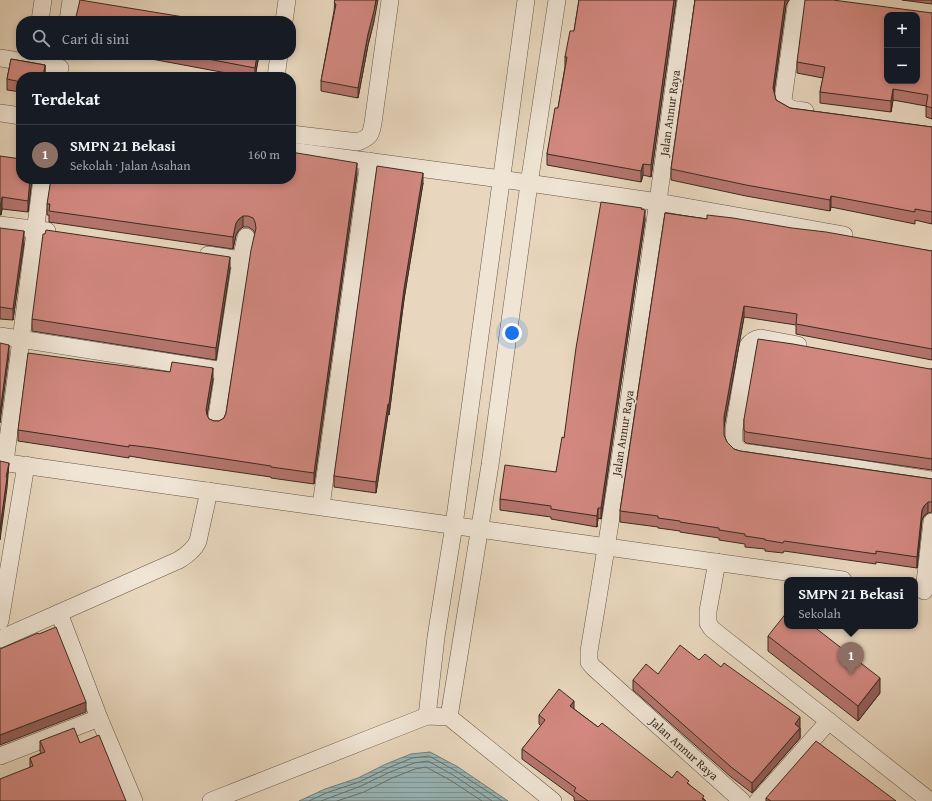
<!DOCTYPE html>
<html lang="id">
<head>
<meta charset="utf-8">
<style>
	:root { --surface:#171b24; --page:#242831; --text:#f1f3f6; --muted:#9ea1a6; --line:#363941; --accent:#ea580c }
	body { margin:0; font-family:"Gentium Book Plus",serif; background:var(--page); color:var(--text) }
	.controls { position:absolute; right:12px; top:12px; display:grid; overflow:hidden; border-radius:8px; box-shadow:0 2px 6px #0003 }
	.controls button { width:36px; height:36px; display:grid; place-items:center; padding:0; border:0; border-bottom:1px solid var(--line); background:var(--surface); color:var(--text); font:20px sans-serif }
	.you { position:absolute; left:512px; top:333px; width:14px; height:14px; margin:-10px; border:3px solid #fff; border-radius:50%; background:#1a73e8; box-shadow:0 0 0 6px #1a73e833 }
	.badge { display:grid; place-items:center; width:26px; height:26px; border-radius:50%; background:var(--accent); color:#fff; font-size:13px; font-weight:700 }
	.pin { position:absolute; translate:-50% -33px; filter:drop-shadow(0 1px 2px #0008) }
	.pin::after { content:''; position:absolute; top:21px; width:14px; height:12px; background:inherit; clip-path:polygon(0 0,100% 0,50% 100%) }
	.popup { position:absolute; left:784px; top:577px; width:134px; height:52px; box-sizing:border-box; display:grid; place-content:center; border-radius:8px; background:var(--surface); filter:drop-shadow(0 1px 3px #0005); font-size:13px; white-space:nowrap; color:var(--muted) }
	.popup b { font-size:15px; color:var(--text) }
	.popup::after { content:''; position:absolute; left:50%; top:100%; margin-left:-8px; border:8px solid transparent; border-top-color:var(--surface) }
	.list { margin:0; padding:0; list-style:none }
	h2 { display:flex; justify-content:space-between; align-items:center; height:52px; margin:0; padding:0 16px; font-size:17px }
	h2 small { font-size:13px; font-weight:400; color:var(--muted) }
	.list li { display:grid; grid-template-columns:26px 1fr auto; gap:12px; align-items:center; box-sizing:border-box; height:60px; padding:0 16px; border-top:1px solid var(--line) }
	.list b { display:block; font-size:15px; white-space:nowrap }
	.list p { margin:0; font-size:13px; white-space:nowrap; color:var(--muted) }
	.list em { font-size:13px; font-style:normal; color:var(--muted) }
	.icon { flex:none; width:22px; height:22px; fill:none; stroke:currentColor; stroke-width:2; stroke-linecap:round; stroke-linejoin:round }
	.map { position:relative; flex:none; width:932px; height:801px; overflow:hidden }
	.search { position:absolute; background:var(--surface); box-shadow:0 2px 6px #0003; left:16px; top:16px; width:280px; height:44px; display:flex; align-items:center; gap:10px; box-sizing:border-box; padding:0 14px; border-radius:16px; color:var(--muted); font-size:15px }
	.panel { position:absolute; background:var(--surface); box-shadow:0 2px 6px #0003; left:16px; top:72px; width:280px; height:112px; border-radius:16px }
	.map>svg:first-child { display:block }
</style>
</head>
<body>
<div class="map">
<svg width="932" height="801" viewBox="0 0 932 801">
	<defs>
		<pattern id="water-rules" width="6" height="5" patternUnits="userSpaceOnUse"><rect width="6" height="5" fill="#99b8ba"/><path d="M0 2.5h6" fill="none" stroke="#7e9697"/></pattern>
	</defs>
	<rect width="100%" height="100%" fill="#e8d7be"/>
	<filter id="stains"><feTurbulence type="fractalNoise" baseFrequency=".005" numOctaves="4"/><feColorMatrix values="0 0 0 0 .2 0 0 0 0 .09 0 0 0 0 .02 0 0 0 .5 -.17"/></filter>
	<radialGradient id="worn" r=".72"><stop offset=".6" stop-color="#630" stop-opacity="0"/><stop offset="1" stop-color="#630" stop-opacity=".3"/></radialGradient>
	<path fill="url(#water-rules)" stroke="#73807d" d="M 430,752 L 458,767 L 508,801 L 299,801 L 325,789 L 358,778 L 386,764 L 411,754 Z"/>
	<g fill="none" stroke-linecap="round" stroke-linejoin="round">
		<path stroke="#6a726e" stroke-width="1" d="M 309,801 L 326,793 L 359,782 L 388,768 L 412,758 L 429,756 L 456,771 L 502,801
			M 321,801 L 361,786 L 390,772 L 414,763 L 428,761 L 453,775 L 492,801
			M 337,801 L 364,792 L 392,778 L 415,769 L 426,767 L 450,780 L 482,801"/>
		<defs>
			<g id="street">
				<path id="s1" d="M 686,0 C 656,217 626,434 589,651 L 589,662 L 593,667 L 742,801"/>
				<path d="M 800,0 L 796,6 L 783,100 C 786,110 796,110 805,111"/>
				<path d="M 40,21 L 43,0"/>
				<path d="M 68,21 L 71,0"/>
				<path d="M 284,21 L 287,0"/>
				<path d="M 0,58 L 60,68"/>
				<path d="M 276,77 L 279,55"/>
				<path d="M 0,113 L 21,116"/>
				<path d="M 291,134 L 358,142 C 370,137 371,135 373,123 L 390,0"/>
				<path d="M 291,151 L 501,179 L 658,202 L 844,235"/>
				<path d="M 0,225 L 47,231"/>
				<path d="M 208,255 L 241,260"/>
				<path d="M 0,336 L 224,371"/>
				<path d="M 798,345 L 761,338 C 755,339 751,341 748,346 L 734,429 L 734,445 L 741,452 L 822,463 L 932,480"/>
				<path d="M 216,423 L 241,260 L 246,237"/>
				<path d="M 0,462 L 843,580"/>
				<path d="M 5,462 L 42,179"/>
				<path d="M 321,506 L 369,161"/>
				<path d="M 717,562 L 708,611 L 708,623 L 712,629 L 930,801"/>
				<path d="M 924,591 L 932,522"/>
				<path d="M 59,613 L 179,560 C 187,555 194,550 198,541 L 209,491"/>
				<path d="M 0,621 L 26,465"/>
				<path d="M 0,639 L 59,613 L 99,718 L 134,801"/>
				<path d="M 427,716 L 436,637 L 454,525 L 526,0"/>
				<path d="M 449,717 L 490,465 L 529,184 L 557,0"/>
				<path d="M 0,756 L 99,718"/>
				<path d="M 211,801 L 427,716 L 449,717 L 553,801"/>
				<path d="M 758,801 L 829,721"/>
			</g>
		</defs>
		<use href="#street" stroke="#665648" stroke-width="18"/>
		<use href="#street" stroke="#f0e5d5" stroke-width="17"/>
	</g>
	<path fill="#b5756e" stroke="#3a2b21" d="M 335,0 L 374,21 L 368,45 L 358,98 L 321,91 L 321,81 L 334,11 Z
		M 579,0 L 676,0 L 651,177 L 643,175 L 641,182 L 547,165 L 547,154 L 558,108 L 565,67 L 565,57 L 574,31 Z
		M 695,0 L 789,0 L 786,5 L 774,92 L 776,100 L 790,108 L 932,127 L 932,224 L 915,220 L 915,224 L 831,207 L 830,211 L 746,196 L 671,180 L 671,169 Z
		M 902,0 L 932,0 L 932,4 Z
		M 932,13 L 932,119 L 926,117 L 926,106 L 893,100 L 891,112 L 820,103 L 820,92 L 823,78 L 797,73 L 797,62 Z
		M 130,55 L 259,55 L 255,77 L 248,77 Z
		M 11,59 L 45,65 L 45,77 L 21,77 L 21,92 L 7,90 L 7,79 Z
		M 0,156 L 32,179 L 28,212 L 2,209 L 1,215 L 0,215 Z
		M 357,174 L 314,484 L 271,478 L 271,477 L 153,460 L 129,456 L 129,458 L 97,453 L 18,441 L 18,430 L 213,379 L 207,416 L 209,419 L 214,421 L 219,421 L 224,418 L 226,413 L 255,233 L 253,230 L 248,227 L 243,227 L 239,230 L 236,235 L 233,249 L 49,222 L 49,215 L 47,215 L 47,204 Z
		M 423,183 L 404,299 L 389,415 L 388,414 L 376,493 L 334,487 L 334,476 Z
		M 642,209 L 645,220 L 601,519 L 598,518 L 597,527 L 551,519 L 551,517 L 500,510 L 500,499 L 556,472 L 564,438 Z
		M 665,213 L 932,251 L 932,360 L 796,334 L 796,325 L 744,317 L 724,427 L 724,435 L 727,442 L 734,449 L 740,451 L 932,479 L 932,512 L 928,513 L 924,516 L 922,520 L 917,568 L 876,562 L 876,564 L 784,551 L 783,553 L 765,551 L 765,549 L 745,547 L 745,544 L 719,540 L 719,538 L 680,532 L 680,531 L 658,528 L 658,527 L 620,522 L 620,511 Z
		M 0,228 L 24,243 L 13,320 L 0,319 Z
		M 230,268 L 216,360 L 32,331 L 32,319 Z
		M 930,369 L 932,369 L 932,470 L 746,443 L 744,441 L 744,419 Z
		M 768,636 L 880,693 L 858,721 L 768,651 Z
		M 699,660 L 721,667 L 800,728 L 800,738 L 752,793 L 731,777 L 633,690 L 633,680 L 658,674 Z
		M 574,709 L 598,727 L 672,778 L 689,784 L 706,801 L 575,801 L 574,800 L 574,797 L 522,759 L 522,749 L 541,726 L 539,724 L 539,715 Z
		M 40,741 L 80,743 L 126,801 L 30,768 L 30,758 L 41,753 L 40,751 Z
		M 766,798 L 896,801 L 766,801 Z"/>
	<path fill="#935f5a" stroke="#3a2b21" d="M 376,0 L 378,0 L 374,21 L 368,45 L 358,98 L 358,88 L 368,34 Z
		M 674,0 L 676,0 L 651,177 L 651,165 Z
		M 785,0 L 789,0 L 786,5 L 773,99 L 773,88 Z
		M 257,55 L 259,55 L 255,77 L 255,68 Z
		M 45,65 L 45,77 L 43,77 Z
		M 893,89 L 893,100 L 891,112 L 891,101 Z
		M 357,163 L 357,174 L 314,484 L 314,473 Z
		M 643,164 L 643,175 L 641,182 L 641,171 Z
		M 423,173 L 423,183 L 404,299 L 389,415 L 389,404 L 404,289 Z
		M 30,179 L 32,179 L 28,212 L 28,201 Z
		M 831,196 L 831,207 L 830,211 L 830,200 Z
		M 2,197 L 2,209 L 1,215 L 1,204 Z
		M 645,210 L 645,220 L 601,519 L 601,508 Z
		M 243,216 L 243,227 L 239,230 L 236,235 L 233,249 L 233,237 L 236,223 L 239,219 Z
		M 24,231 L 24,243 L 13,320 L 13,309 Z
		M 230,257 L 230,268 L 216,360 L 216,348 Z
		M 744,306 L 744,317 L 724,427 L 724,417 Z
		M 9,345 L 9,355 L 0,423 L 0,413 Z
		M 213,368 L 213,379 L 206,421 L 206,410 Z
		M 388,404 L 388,414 L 376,493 L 376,482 Z
		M 9,463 L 7,488 L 0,540 L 0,529 Z
		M 928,502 L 928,513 L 924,516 L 922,520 L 917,568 L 917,557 L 922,510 L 924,506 Z
		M 598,508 L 598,518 L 597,527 L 597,516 Z
		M 880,678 L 880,693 L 858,721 L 858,706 Z
		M 574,701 L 574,710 L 570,706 Z
		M 86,702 L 86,712 L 0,745 L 0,735 Z
		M 800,717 L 800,728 L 795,724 Z
		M 800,728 L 800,738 L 752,793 L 752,783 Z"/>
	<path fill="#d28880" stroke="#3a2b21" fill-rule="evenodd" d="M 80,0 L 202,20 L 209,19 L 222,21 L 75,21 Z
		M 335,0 L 376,0 L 374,11 L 368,34 L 358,88 L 321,81 L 336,4 L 334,3 Z
		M 579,0 L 674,0 L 651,165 L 643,164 L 641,171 L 547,154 L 555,108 L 558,108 L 567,57 L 565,57 L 570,31 L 574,31 Z
		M 695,0 L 785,0 L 773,88 L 776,100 L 790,108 L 932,127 L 932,212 L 915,209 L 915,212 L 831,196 L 830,200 L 746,185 L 671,169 Z
		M 805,0 L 833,0 L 932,13 L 932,108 L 926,106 L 928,95 L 893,89 L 891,101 L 820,92 L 825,67 L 797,62 ZM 887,15 L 917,15 L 917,81 L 887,81 Z
		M 187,55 L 257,55 L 255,68 Z
		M 11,59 L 45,65 L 43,77 L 21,77 L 21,82 L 7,79 Z
		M 291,152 L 357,163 L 314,473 L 271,467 L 271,466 L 153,448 L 129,445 L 129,447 L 97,442 L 18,430 L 28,353 L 170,372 L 172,362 L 213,368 L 206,410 L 207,415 L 209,419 L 214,421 L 219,421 L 224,418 L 226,413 L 251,250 L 256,228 L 255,222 L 253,218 L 248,216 L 243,216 L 239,219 L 236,223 L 233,237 L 49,211 L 50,204 L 47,204 L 51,179 L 291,179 Z
		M 0,156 L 21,159 L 21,179 L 30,179 L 28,201 L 2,197 L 1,204 L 0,204 Z
		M 377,166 L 423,173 L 404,289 L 389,404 L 388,404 L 376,482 L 334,476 Z
		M 601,202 L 642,208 L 641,209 L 645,210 L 601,508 L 598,508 L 597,516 L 551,509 L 551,506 L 500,499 L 505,465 L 556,472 L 562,437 L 564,438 L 576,348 Z
		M 665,213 L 707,219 L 707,215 L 733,218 L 792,228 L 826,232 L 932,251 L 932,349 L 796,324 L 797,314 L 744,306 L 724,417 L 724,435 L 727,442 L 734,449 L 740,451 L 932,479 L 932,502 L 928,502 L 924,506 L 922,510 L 917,557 L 876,551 L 876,554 L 784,541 L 783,543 L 765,540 L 765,539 L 745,536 L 745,534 L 719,530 L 719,528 L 680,522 L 680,521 L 658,518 L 658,516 L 620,511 Z
		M 0,228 L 24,231 L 13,309 L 0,307 Z
		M 46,230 L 230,257 L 216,348 L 32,319 L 43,234 L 45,234 Z
		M 758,339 L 793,344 L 930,369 L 932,369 L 932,459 L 746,432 L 744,430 L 744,419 Z
		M 0,343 L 9,345 L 0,413 Z
		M 0,461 L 9,463 L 6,477 L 7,477 L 0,529 Z
		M 787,612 L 787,626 L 813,626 L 880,678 L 858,706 L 768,636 Z
		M 56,627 L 86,702 L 0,735 L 0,649 L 38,633 L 39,634 Z
		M 680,645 L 699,660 L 705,654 L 721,667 L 724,663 L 800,717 L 795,724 L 800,728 L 752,783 L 731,767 L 633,680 L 646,664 L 658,674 Z
		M 559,689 L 574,701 L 570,706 L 598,727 L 602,723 L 672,778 L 677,771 L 689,781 L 687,783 L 704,796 L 702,799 L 706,801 L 588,801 L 574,791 L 576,788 L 522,749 L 545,720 L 539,715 Z
		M 74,728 L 80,743 L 99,735 L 126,801 L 0,801 L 0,779 L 33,766 L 30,758 L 45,752 L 40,741 Z
		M 816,741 L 896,801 L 771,801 L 766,798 Z"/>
	<g text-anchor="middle" stroke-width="3.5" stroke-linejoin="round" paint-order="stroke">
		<g font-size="12" fill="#3a2b21" stroke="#f0e5d5">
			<text transform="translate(670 113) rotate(-82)" y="4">Jalan Annur Raya</text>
			<text transform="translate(623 433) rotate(-81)" y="4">Jalan Annur Raya</text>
			<text dy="4" stroke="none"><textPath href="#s1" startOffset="798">Jalan Annur Raya</textPath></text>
		</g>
	</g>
	<rect width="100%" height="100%" filter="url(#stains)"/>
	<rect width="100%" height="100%" fill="url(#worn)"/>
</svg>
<div class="controls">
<button>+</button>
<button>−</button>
</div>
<div class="you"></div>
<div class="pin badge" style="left:851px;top:675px;background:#8d6e63">1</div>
<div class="popup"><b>SMPN 21 Bekasi</b>Sekolah</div>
<div class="search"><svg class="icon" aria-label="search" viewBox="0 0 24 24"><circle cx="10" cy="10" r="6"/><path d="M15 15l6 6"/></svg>Cari di sini</div>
<section class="panel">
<h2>Terdekat<small></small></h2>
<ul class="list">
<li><span class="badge" style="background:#8d6e63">1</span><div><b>SMPN 21 Bekasi</b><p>Sekolah · Jalan Asahan</p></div><em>160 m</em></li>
</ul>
</section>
</div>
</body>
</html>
